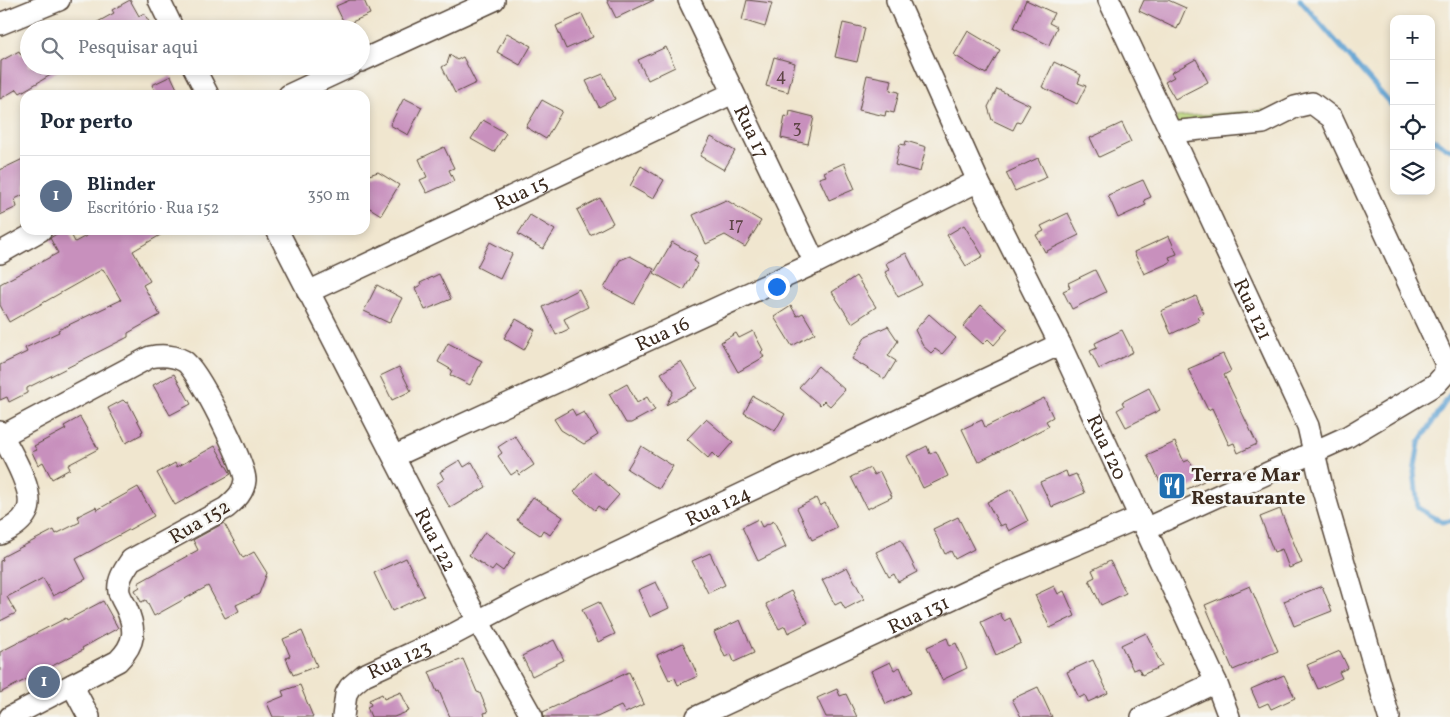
<!DOCTYPE html>
<html lang="pt">
<head>
<meta charset="utf-8">
<style>
	:root { --surface:#fff; --page:#f2f2f3; --text:#1f2937; --muted:#747a83; --line:#e0e1e3; --accent:#0b8043 }
	body { margin:0; font-family:Vollkorn,serif; background:var(--page); color:var(--text) }
	.controls { position:absolute; right:15px; top:15px; display:grid; overflow:hidden; border-radius:10px; box-shadow:0 2px 8px #0003 }
	.controls button { width:45px; height:45px; display:grid; place-items:center; padding:0; border:0; border-bottom:1px solid var(--line); background:var(--surface); color:var(--text); font:25px sans-serif }
	.you { position:absolute; left:776px; top:286px; width:18px; height:18px; margin:-12px; border:4px solid #fff; border-radius:50%; background:#1a73e8; box-shadow:0 0 0 8px #1a73e833 }
	.badge { display:grid; place-items:center; width:32px; height:32px; border-radius:50%; background:var(--accent); color:#fff; font-size:16px; font-weight:700 }
	.pin { position:absolute; translate:-50% -50%; border:2px solid #fff; box-shadow:0 1px 5px #0006 }
	.list { margin:0; padding:0; list-style:none }
	h2 { display:flex; justify-content:space-between; align-items:center; height:65px; margin:0; padding:0 20px; font-size:21px }
	h2 small { font-size:16px; font-weight:400; color:var(--muted) }
	.list li { display:grid; grid-template-columns:32px 1fr auto; gap:15px; align-items:center; box-sizing:border-box; height:80px; padding:0 20px; border-top:1px solid var(--line) }
	.list b { display:block; font-size:19px; white-space:nowrap }
	.list p { margin:0; font-size:16px; white-space:nowrap; color:var(--muted) }
	.list em { font-size:16px; font-style:normal; color:var(--muted) }
	.icon { flex:none; width:28px; height:28px; fill:none; stroke:currentColor; stroke-width:2; stroke-linecap:round; stroke-linejoin:round }
	.map { position:relative; flex:none; width:1450px; height:717px; overflow:hidden }
	.search { position:absolute; background:var(--surface); box-shadow:0 2px 8px #0003; left:20px; top:20px; width:350px; height:55px; display:flex; align-items:center; gap:12px; box-sizing:border-box; padding:0 18px; border-radius:28px; color:var(--muted); font-size:19px }
	.panel { position:absolute; background:var(--surface); box-shadow:0 2px 8px #0003; left:20px; top:90px; width:350px; height:145px; border-radius:15px }
	.map>svg:first-child { display:block }
</style>
</head>
<body>
<div class="map">
<svg width="1450" height="717" viewBox="0 0 1450 717">
	<rect width="100%" height="100%" fill="#f6f6f2"/>
	<filter id="ink" filterUnits="userSpaceOnUse"><feTurbulence type="fractalNoise" baseFrequency=".02" numOctaves="2"/><feDisplacementMap in="SourceGraphic" scale="10" xChannelSelector="R" yChannelSelector="G"/><feConvolveMatrix kernelMatrix="1 2 1 2 8 2 1 2 1" color-interpolation-filters="sRGB"/></filter>
	<filter id="wash" filterUnits="userSpaceOnUse"><feTurbulence type="fractalNoise" baseFrequency=".0096" numOctaves="4" result="noise"/><feDisplacementMap in="SourceGraphic" scale="20" xChannelSelector="R" yChannelSelector="G"/><feGaussianBlur stdDeviation="1.12" result="paint"/><feColorMatrix in="noise" values="0 0 0 0 0 0 0 0 0 0 0 0 0 0 0 0 0 1.4 0 .05"/><feComposite in="paint" operator="in"/></filter>
	<g filter="url(#wash)">
		<rect width="100%" height="100%" fill="#f0e6cf"/>
		<path fill="#bad57b" stroke="#7a804c" d="M 1264,110 L 1265,118 L 1176,124 L 1176,117 Z"/>
		<g fill="none" stroke-linecap="round" stroke-linejoin="round">
			<path stroke="#5da0d1" stroke-width="5" d="M 1300,0 L 1394,108
				M 1431,138 L 1450,150
				M 1450,395 L 1419,443 L 1414,472 L 1418,508 L 1442,522 L 1450,521"/>
		</g>
		<g id="blocks">
			<path fill="#c890bd" d="M 130,0 L 139,16 L 144,13 L 153,29 L 85,29 L 114,13 L 112,10 Z
				M 350,0 L 364,0 L 370,14 L 345,25 L 336,6 Z
				M 607,0 L 654,0 L 616,18 Z
				M 747,0 L 772,3 L 765,27 L 742,20 Z
				M 1026,0 L 1054,13 L 1049,23 L 1057,27 L 1049,45 L 1014,28 Z
				M 1144,0 L 1168,0 L 1186,8 L 1177,29 L 1139,11 Z
				M 582,14 L 593,37 L 566,49 L 556,26 Z
				M 843,23 L 865,28 L 857,62 L 835,57 Z
				M 968,31 L 1000,50 L 986,74 L 954,55 Z
				M 507,33 L 531,46 L 520,65 L 497,52 Z
				M 666,47 L 675,67 L 648,80 L 638,60 Z
				M 29,50 L 29,66 L 66,66 L 20,93 L 17,89 L 0,99 L 1,61 L 19,51 L 21,55 Z
				M 450,55 L 457,60 L 463,57 L 476,83 L 455,93 L 442,67 L 447,64 Z
				M 774,57 L 795,63 L 788,92 L 766,86 Z
				M 1196,59 L 1208,82 L 1175,99 L 1165,82 L 1174,77 L 1171,73 Z
				M 1054,62 L 1081,75 L 1078,83 L 1086,86 L 1077,104 L 1042,87 Z
				M 603,74 L 615,99 L 599,107 L 586,81 Z
				M 867,75 L 892,80 L 890,90 L 899,92 L 894,113 L 886,111 L 885,116 L 859,110 Z
				M 171,76 L 180,95 L 157,95 L 152,85 Z
				M 997,89 L 1030,105 L 1020,123 L 1017,122 L 1013,130 L 992,120 L 988,107 Z
				M 404,98 L 422,107 L 408,135 L 390,125 Z
				M 542,100 L 562,111 L 546,139 L 526,127 Z
				M 790,111 L 814,117 L 808,144 L 781,138 L 785,116 L 789,117 Z
				M 483,120 L 506,133 L 494,152 L 471,139 Z
				M 1122,123 L 1131,142 L 1099,157 L 1090,138 Z
				M 711,137 L 735,151 L 724,170 L 700,156 Z
				M 906,141 L 926,147 L 920,172 L 895,165 L 900,144 L 905,145 Z
				M 444,147 L 454,168 L 449,170 L 454,181 L 427,193 L 420,180 L 427,177 L 419,159 Z
				M 25,158 L 25,194 L 15,199 L 17,207 L 0,215 L 0,170 Z
				M 1038,158 L 1047,177 L 1015,191 L 1006,173 Z
				M 844,163 L 855,189 L 829,200 L 819,178 L 826,176 L 824,172 Z
				M 641,166 L 664,180 L 653,199 L 630,186 Z
				M 378,172 L 399,185 L 381,215 L 365,205 L 365,181 L 369,175 Z
				M 1143,180 L 1151,197 L 1144,200 L 1146,205 L 1118,218 L 1108,195 Z
				M 600,198 L 613,223 L 590,235 L 577,210 Z
				M 726,200 L 761,221 L 745,247 L 725,235 L 706,244 L 693,215 Z
				M 1068,213 L 1079,235 L 1045,252 L 1036,235 L 1044,231 L 1041,226 Z
				M 530,215 L 555,230 L 543,249 L 518,234 Z
				M 964,225 L 983,256 L 966,266 L 947,235 Z
				M 63,230 L 69,230 L 75,242 L 97,230 L 169,230 L 133,251 L 150,281 L 143,285 L 160,315 L 128,333 L 128,337 L 27,388 L 27,393 L 9,402 L 7,397 L 0,400 L 0,365 L 27,352 L 25,348 L 59,332 L 58,330 L 121,300 L 103,269 L 9,322 L 0,305 L 0,284 L 58,253 L 50,238 Z
				M 1169,236 L 1177,254 L 1169,257 L 1171,262 L 1144,274 L 1134,252 Z
				M 490,242 L 512,254 L 500,279 L 477,267 Z
				M 672,242 L 697,256 L 694,261 L 698,264 L 684,290 L 654,273 Z
				M 906,253 L 922,285 L 898,297 L 885,272 L 889,270 L 886,263 Z
				M 630,256 L 654,269 L 634,304 L 604,288 L 620,260 Z
				M 1095,270 L 1106,292 L 1072,309 L 1063,291 L 1070,288 L 1068,283 Z
				M 439,274 L 451,299 L 425,310 L 415,288 L 421,285 L 420,283 Z
				M 856,276 L 876,307 L 852,323 L 832,292 Z
				M 377,285 L 402,298 L 389,323 L 364,311 Z
				M 579,289 L 588,307 L 564,319 L 569,329 L 556,335 L 543,307 Z
				M 1196,296 L 1204,313 L 1197,317 L 1199,321 L 1171,334 L 1161,311 Z
				M 981,305 L 1008,329 L 994,345 L 988,339 L 983,344 L 963,326 Z
				M 791,306 L 797,316 L 803,313 L 815,333 L 792,346 L 774,317 Z
				M 929,314 L 956,338 L 942,354 L 935,349 L 931,353 L 923,346 L 915,330 Z
				M 516,319 L 535,330 L 524,350 L 504,338 Z
				M 888,326 L 898,341 L 888,356 L 896,361 L 885,379 L 852,359 L 866,336 Z
				M 1122,330 L 1133,352 L 1099,369 L 1090,351 L 1097,348 L 1095,343 Z
				M 753,331 L 763,350 L 761,352 L 764,357 L 738,372 L 721,342 L 736,333 L 739,338 Z
				M 448,343 L 482,361 L 470,385 L 450,375 L 452,370 L 438,362 Z
				M 1223,354 L 1231,371 L 1224,375 L 1257,444 L 1238,453 L 1234,443 L 1229,445 L 1212,408 L 1208,410 L 1188,369 Z
				M 681,361 L 697,388 L 666,405 L 673,392 L 661,373 Z
				M 818,366 L 845,390 L 830,406 L 824,401 L 820,405 L 799,387 Z
				M 399,367 L 411,391 L 392,400 L 380,376 Z
				M 174,374 L 191,404 L 170,415 L 153,385 Z
				M 627,384 L 637,403 L 647,397 L 655,410 L 631,423 L 626,423 L 609,394 Z
				M 1149,388 L 1160,410 L 1126,427 L 1117,410 L 1124,406 L 1122,402 Z
				M 753,396 L 785,414 L 775,431 L 744,413 Z
				M 1044,398 L 1053,417 L 1046,421 L 1049,426 L 978,462 L 962,429 L 982,420 L 985,427 Z
				M 123,400 L 126,403 L 128,402 L 143,431 L 141,432 L 142,434 L 126,443 L 108,408 Z
				M 572,409 L 576,416 L 584,412 L 598,435 L 584,444 L 561,430 L 554,419 Z
				M 80,417 L 98,449 L 68,465 L 70,469 L 52,479 L 43,462 L 38,465 L 32,452 L 37,450 L 34,446 L 66,429 L 64,426 Z
				M 706,419 L 733,442 L 718,459 L 712,453 L 708,458 L 687,439 Z
				M 515,436 L 534,465 L 519,475 L 517,471 L 511,475 L 498,456 L 502,453 L 498,447 Z
				M 1175,442 L 1184,462 L 1189,460 L 1204,481 L 1168,498 L 1147,455 Z
				M 215,446 L 231,474 L 175,505 L 157,473 L 175,463 L 177,467 Z
				M 641,446 L 673,466 L 659,489 L 627,469 Z
				M 927,446 L 930,454 L 936,451 L 948,476 L 923,488 L 907,456 Z
				M 460,460 L 464,467 L 472,462 L 486,487 L 450,508 L 436,484 L 444,479 L 440,472 Z
				M 870,468 L 874,475 L 880,472 L 892,497 L 867,509 L 851,477 Z
				M 592,471 L 619,495 L 605,511 L 598,506 L 595,510 L 574,492 Z
				M 1066,471 L 1068,477 L 1076,474 L 1085,493 L 1052,507 L 1040,482 Z
				M 138,487 L 154,516 L 76,559 L 86,579 L 53,596 L 43,578 L 7,597 L 16,613 L 0,621 L 0,561 L 3,560 L 2,557 L 54,530 L 56,534 L 80,522 L 78,516 L 96,507 L 97,510 Z
				M 1012,489 L 1028,521 L 1009,531 L 1005,524 L 1000,526 L 987,502 Z
				M 533,497 L 563,517 L 550,535 L 543,530 L 540,535 L 517,520 Z
				M 816,498 L 820,506 L 825,503 L 837,528 L 812,540 L 797,508 Z
				M 1280,509 L 1302,563 L 1289,568 L 1282,549 L 1274,552 L 1260,517 Z
				M 958,517 L 974,549 L 955,559 L 951,551 L 945,554 L 933,529 Z
				M 758,519 L 762,527 L 774,521 L 786,547 L 758,561 L 742,527 Z
				M 224,523 L 243,558 L 254,552 L 267,573 L 259,594 L 236,605 L 239,611 L 225,618 L 208,586 L 154,616 L 146,600 L 141,602 L 135,590 L 140,587 L 138,583 L 198,550 L 193,540 Z
				M 485,532 L 515,553 L 503,571 L 496,566 L 492,571 L 469,555 Z
				M 901,540 L 917,572 L 898,582 L 894,574 L 889,577 L 876,552 Z
				M 710,553 L 725,585 L 708,593 L 692,561 Z
				M 406,558 L 424,596 L 392,611 L 374,573 Z
				M 1110,561 L 1126,593 L 1101,605 L 1089,580 L 1095,577 L 1092,570 Z
				M 847,567 L 864,599 L 845,609 L 841,602 L 835,605 L 822,580 Z
				M 656,582 L 669,608 L 650,617 L 638,590 Z
				M 1054,586 L 1058,594 L 1064,591 L 1075,616 L 1050,628 L 1035,595 Z
				M 1250,586 L 1278,651 L 1233,670 L 1205,605 Z
				M 1322,586 L 1332,611 L 1294,626 L 1284,601 Z
				M 791,591 L 808,623 L 788,633 L 785,626 L 779,629 L 766,604 Z
				M 103,601 L 118,628 L 82,648 L 83,650 L 0,693 L 0,652 L 66,618 L 67,620 Z
				M 599,602 L 615,634 L 598,642 L 582,610 Z
				M 1000,613 L 1004,621 L 1010,618 L 1021,643 L 996,655 L 981,622 Z
				M 740,620 L 754,653 L 734,662 L 731,654 L 725,657 L 714,632 Z
				M 302,631 L 317,666 L 293,675 L 286,658 L 290,656 L 283,639 Z
				M 1146,633 L 1162,666 L 1142,675 L 1138,668 L 1133,670 L 1121,645 Z
				M 947,638 L 950,646 L 956,643 L 967,668 L 942,680 L 927,647 Z
				M 554,640 L 564,660 L 532,676 L 522,656 Z
				M 683,643 L 698,676 L 678,685 L 675,678 L 669,680 L 657,655 Z
				M 1340,651 L 1348,668 L 1339,672 L 1342,678 L 1318,689 L 1307,665 Z
				M 463,659 L 477,692 L 480,693 L 488,712 L 484,713 L 485,717 L 450,717 L 439,691 L 437,692 L 429,672 Z
				M 1093,660 L 1108,693 L 1088,702 L 1085,695 L 1079,698 L 1067,672 Z
				M 890,662 L 894,670 L 900,667 L 911,693 L 886,704 L 871,671 Z
				M 629,672 L 644,704 L 625,713 L 621,706 L 597,717 L 544,717 L 543,712 Z
				M 1284,675 L 1295,698 L 1271,709 L 1268,703 L 1259,707 L 1251,689 Z
				M 300,685 L 313,717 L 273,717 L 267,703 L 284,696 L 282,691 Z
				M 1038,687 L 1052,717 L 1021,717 L 1012,699 Z
				M 837,689 L 840,696 L 846,694 L 857,717 L 826,717 L 817,698 Z
				M 401,692 L 409,711 L 394,717 L 371,717 L 367,707 L 371,705 L 369,700 L 382,694 L 384,699 Z"/>
		</g>
	</g>
	<g filter="url(#ink)">
		<use href="#blocks" fill-opacity="0" stroke="#564639" stroke-width="1"/>
		<g fill="none" stroke-linecap="round" stroke-linejoin="round">
			<defs>
				<g id="minor">
					<path d="M 159,0 L 173,29"/>
					<path id="s1" d="M 689,0 L 815,263"/>
					<path id="s2" d="M 897,0 L 978,181 L 1060,344 L 1216,682 L 1229,717"/>
					<path id="s3" d="M 1109,0 L 1308,426 L 1322,487 L 1389,717"/>
					<path d="M 0,24 L 59,0"/>
					<path d="M 361,61 L 494,0"/>
					<path d="M 193,66 L 208,95"/>
					<path d="M 289,95 L 351,66"/>
					<path id="s4" d="M 277,230 L 478,621 L 532,717"/>
					<path d="M 0,253 L 41,230"/>
					<path id="s5" d="M 308,292 L 733,93"/>
					<path d="M 0,432 C 9,449 37,493 27,512 C 22,522 9,530 0,534"/>
					<path d="M 2,436 L 150,357 C 161,355 173,355 184,361 C 198,369 245,464 245,480 C 244,493 235,500 226,508 L 131,560 C 125,569 117,580 119,592 C 120,597 124,603 126,607 C 136,629 136,643 118,661 L 10,717"/>
					<path id="s6" d="M 395,456 L 815,263 L 978,181"/>
					<path d="M 1145,529 L 1347,437 L 1436,384 L 1444,375 L 1446,364 L 1332,118 L 1312,103 L 1295,107 L 1263,123 L 1170,132"/>
					<path d="M 72,685 L 89,717"/>
					<path id="s7" d="M 343,717 L 346,694 L 350,687 L 364,675 L 454,634 L 522,598 L 1060,344"/>
					<path id="s8" d="M 697,717 L 996,578 L 1140,517"/>
					<path d="M 1142,717 L 1216,682"/>
				</g>
			</defs>
			<use href="#minor" stroke="#564639" stroke-width="24"/>
			<use href="#minor" stroke="#fff" stroke-width="21"/>
		</g>
	</g>
	<defs>
		<symbol id="restaurant-square" viewBox="-11 -11 22 22"><rect x="-9" y="-9" width="18" height="18" rx="4" fill="#1f6fb2" stroke="#f6f6f2"/><path d="M-5-6h1v4h1v-4h1v4h1v-4h1v5L-1.5 .5V6h-2V.5L-5-1ZM5-6V6H3V1.5H1.5Q1.5-4 5-6Z" fill="#fff"/></symbol>
	</defs>
	<g fill-rule="evenodd">
		<use href="#restaurant-square" x="1156" y="470" width="32" height="32"/>
	</g>
	<g text-anchor="middle" stroke-width="5" stroke-linejoin="round" paint-order="stroke">
		<g font-size="18" fill="#5e4446">
			<text x="781" y="81">4</text>
			<text x="797" y="133">3</text>
			<text x="736" y="230">17</text>
		</g>
		<g font-size="20" fill="#3b2a1e" stroke="#f6f6f2">
			<text dy="7" stroke="none"><textPath href="#s1" startOffset="146">Rua 17</textPath></text>
			<text dy="7" stroke="none"><textPath href="#s5" startOffset="235">Rua 15</textPath></text>
			<text dy="7" stroke="none"><textPath href="#s3" startOffset="341">Rua 121</textPath></text>
			<text dy="7" stroke="none"><textPath href="#s6" startOffset="294">Rua 16</textPath></text>
			<text dy="7" stroke="none"><textPath href="#s2" startOffset="494">Rua 120</textPath></text>
			<text dy="7" stroke="none"><textPath href="#s7" startOffset="442">Rua 124</textPath></text>
			<text transform="translate(199 521) rotate(-31)" y="7">Rua 152</text>
			<text dy="7" stroke="none"><textPath href="#s4" startOffset="348">Rua 122</textPath></text>
			<text dy="7" stroke="none"><textPath href="#s8" startOffset="244">Rua 131</textPath></text>
			<text dy="7" stroke="none"><textPath href="#s7" startOffset="88">Rua 123</textPath></text>
		</g>
		<g font-size="20" font-weight="bold" fill="#3b2a1e" stroke="#f6f6f2" text-anchor="start">
			<text x="1191" y="481">Terra e Mar<tspan x="1191" dy="23">Restaurante</tspan></text>
		</g>
	</g>
</svg>
<div class="controls">
<button>+</button>
<button>−</button>
<button><svg class="icon" aria-label="locate" viewBox="0 0 24 24"><circle cx="12" cy="12" r="6"/><path d="M12 2v4M12 18v4M2 12h4M18 12h4"/></svg></button>
<button><svg class="icon" aria-label="layers" viewBox="0 0 24 24"><path d="M12 4l9 5-9 5-9-5zM3 14l9 5 9-5"/></svg></button>
</div>
<div class="you"></div>
<div class="pin badge" style="left:44px;top:682px;background:#5c6f8a">1</div>
<div class="search"><svg class="icon" aria-label="search" viewBox="0 0 24 24"><circle cx="10" cy="10" r="6"/><path d="M15 15l6 6"/></svg>Pesquisar aqui</div>
<section class="panel">
<h2>Por perto<small></small></h2>
<ul class="list">
<li><span class="badge" style="background:#5c6f8a">1</span><div><b>Blinder</b><p>Escritório · Rua 152</p></div><em>350 m</em></li>
</ul>
</section>
</div>
</body>
</html>
